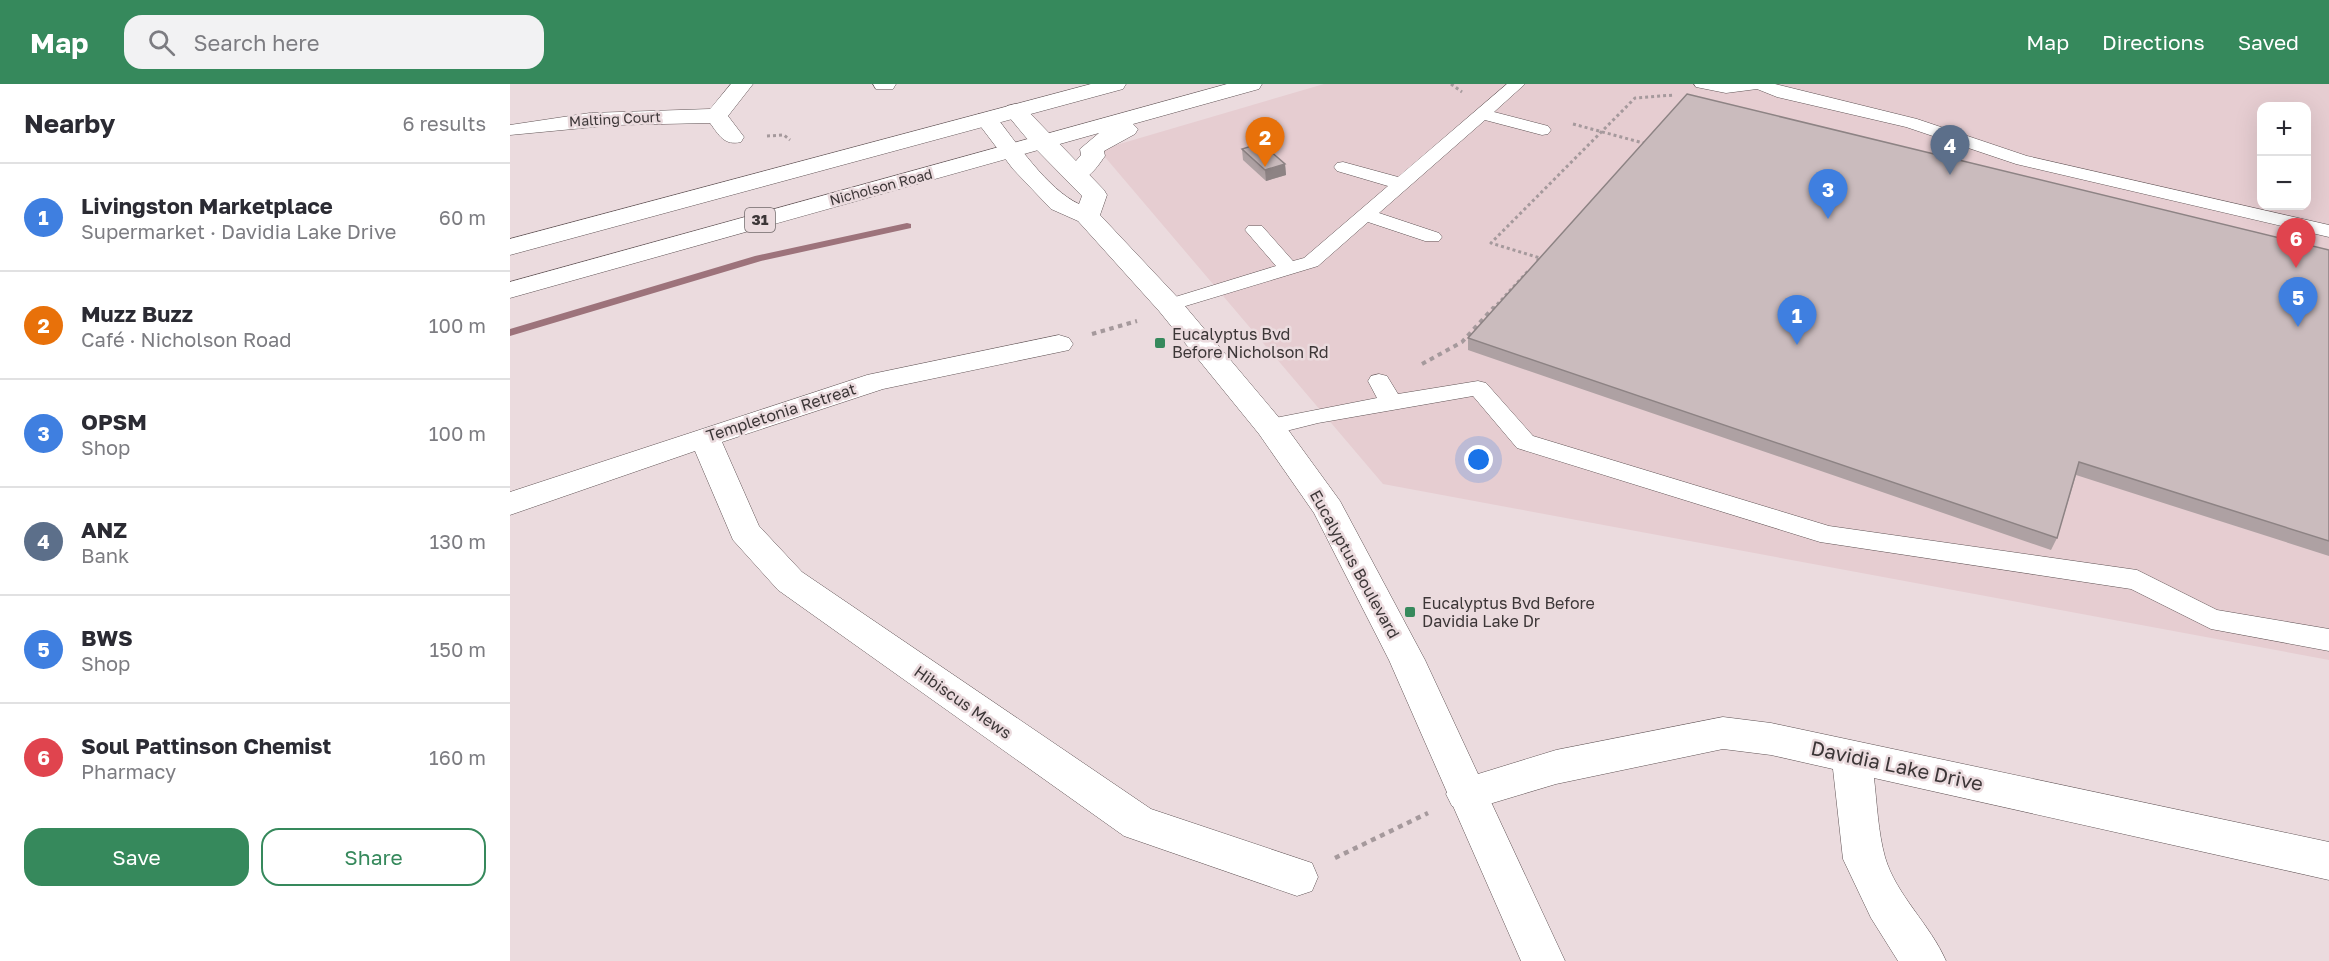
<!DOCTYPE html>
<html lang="en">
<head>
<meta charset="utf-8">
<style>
	:root { --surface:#fff; --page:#f2f2f3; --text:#2b2b33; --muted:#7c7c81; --line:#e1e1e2; --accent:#36895c }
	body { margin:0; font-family:"Golos Text",sans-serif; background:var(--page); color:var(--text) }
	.controls { position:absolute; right:18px; top:18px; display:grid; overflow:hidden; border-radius:12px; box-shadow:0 6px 24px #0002 }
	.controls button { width:54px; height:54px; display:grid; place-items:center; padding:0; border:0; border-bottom:2px solid var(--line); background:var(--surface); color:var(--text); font:30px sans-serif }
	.you { position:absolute; left:969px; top:376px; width:21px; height:21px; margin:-15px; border:4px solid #fff; border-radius:50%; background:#1a73e8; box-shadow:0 0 0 9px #1a73e833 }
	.badge { display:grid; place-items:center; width:39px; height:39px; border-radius:50%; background:var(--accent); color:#fff; font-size:20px; font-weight:700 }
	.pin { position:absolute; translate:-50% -50px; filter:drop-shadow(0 2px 3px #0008) }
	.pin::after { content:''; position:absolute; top:32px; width:21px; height:18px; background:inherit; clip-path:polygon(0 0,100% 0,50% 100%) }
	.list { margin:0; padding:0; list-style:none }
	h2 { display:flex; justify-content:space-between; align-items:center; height:78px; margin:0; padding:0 24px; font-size:26px }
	h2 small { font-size:20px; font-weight:400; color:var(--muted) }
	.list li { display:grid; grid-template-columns:39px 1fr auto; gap:18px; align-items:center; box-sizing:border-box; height:108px; padding:0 24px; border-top:2px solid var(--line) }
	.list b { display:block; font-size:22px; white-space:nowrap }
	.list p { margin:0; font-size:20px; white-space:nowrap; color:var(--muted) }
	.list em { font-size:20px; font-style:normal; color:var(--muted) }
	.actions { display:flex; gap:12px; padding:18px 24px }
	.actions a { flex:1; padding:14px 0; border:2px solid var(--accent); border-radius:18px; text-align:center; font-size:21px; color:var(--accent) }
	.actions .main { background:var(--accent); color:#fff }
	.icon { flex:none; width:33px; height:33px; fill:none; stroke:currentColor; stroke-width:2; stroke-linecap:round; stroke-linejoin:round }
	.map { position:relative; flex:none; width:1819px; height:877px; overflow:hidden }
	header { display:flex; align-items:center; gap:36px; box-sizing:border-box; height:84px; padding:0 30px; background:var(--accent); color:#fff }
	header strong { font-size:28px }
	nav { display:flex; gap:33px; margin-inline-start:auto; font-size:21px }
	.search { width:420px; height:54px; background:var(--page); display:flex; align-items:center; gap:15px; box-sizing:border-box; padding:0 21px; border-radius:18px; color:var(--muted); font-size:22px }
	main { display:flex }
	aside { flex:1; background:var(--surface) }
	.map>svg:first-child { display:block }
</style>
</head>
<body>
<header>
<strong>Map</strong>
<div class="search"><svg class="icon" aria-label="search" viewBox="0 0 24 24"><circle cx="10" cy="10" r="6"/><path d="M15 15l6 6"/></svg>Search here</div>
<nav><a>Map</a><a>Directions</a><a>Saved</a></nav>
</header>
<main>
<aside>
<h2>Nearby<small>6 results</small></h2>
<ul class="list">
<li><span class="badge" style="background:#3f7fe0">1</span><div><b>Livingston Marketplace</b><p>Supermarket · Davidia Lake Drive</p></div><em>60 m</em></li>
<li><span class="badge" style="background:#e8710a">2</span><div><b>Muzz Buzz</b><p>Café · Nicholson Road</p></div><em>100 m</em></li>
<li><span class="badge" style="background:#3f7fe0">3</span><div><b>OPSM</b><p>Shop</p></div><em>100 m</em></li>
<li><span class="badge" style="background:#5c6f8a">4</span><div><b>ANZ</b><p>Bank</p></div><em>130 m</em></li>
<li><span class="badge" style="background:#3f7fe0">5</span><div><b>BWS</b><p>Shop</p></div><em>150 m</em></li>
<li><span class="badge" style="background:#e0444e">6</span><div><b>Soul Pattinson Chemist</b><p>Pharmacy</p></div><em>160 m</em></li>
</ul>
<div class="actions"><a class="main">Save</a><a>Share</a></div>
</aside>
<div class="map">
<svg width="1819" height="877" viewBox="0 0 1819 877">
	<rect width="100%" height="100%" fill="#ebdbde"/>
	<path fill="#e6cdd1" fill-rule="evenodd" d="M 814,0 L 1819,0 L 1819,576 L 873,400 L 589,66 ZM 1752,22 L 1796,22 L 1796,122 L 1752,122 Z"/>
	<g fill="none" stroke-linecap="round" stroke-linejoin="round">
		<path fill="#9d737b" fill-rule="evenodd" d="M 397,139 L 401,140 L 401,144 L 251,177 L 0,252 L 0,245 L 245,172 Z"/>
		<defs>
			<path id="lane" d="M 997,0 L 1015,0 L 984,28 L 1038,42 L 1041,46 L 1038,50 L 1032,51 L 975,36 L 869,129 L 929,149 L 932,153 L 929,157 L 915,157 L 858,138 L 808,182 L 659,227 L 652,225 L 648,221 L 652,217 L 766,182 L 735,146 L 738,142 L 752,142 L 783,177 L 794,174 L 878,102 L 827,87 L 824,83 L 827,79 L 833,78 L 888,93 Z
				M 1184,0 L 1265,0 L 1407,35 L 1517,72 L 1819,141 L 1819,153 L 1506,80 L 1396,43 L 1267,13 L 1247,5 L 1216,9 L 1186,3 Z
				M 869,290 L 877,292 L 888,310 L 968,297 L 976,299 L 1023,352 L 1319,442 L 1627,486 L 1707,526 L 1819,545 L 1819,567 L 1701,545 L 1621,505 L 1310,458 L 1007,364 L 963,312 L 808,339 L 760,351 L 752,348 L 748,343 L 752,338 L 760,335 L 867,314 L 858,297 L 861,292 Z"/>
			<path id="street" d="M 221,0 L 243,0 L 218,32 L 234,53 L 231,58 C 214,62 209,51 200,39 L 105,41 L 0,51 L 0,41 L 80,29 L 200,25 Z
				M 363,0 L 386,0 L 383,5 L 366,5 Z
				M 549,251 L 559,254 L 563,260 L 559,266 L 373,305 L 212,358 L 249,442 L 292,488 L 641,725 L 802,779 L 808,793 L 802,807 L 787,812 L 614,752 L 268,506 L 223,456 L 185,367 L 0,431 L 0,408 L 357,291 Z
				M 1213,633 L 1261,639 L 1819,758 L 1819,796 L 1364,694 C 1367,719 1368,748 1375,773 C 1386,811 1420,840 1436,877 L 1388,877 L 1361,834 L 1333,775 L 1323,685 L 1261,671 L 1213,665 L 1046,700 L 956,727 L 942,722 L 936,710 L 942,698 L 1046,666 Z"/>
			<path id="secondary" d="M 505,20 L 513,22 L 594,106 L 597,111 L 590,131 L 669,215 L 771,336 L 830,417 L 915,576 L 1055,877 L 1011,877 L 879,576 L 804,429 L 749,350 L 649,227 L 568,137 L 541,125 L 503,85 L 465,35 L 468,30 L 484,30 C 506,58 537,105 569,120 L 572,112 L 524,63 L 494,27 L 497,22 Z"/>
			<path id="primary" d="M 581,0 L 616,0 L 613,5 L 0,171 L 0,155 Z
				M 717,0 L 752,0 L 749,5 L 623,40 L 628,45 L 625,50 L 594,67 L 595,72 C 585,86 576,100 558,96 L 554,91 L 571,71 L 570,65 L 589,49 L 0,214 L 0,198 Z"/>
		</defs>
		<use href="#lane" stroke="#615456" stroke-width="1"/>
		<use href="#street" stroke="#615456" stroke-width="1"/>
		<use href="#secondary" stroke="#615456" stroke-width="1"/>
		<use href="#primary" stroke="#615456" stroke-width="1"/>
		<path stroke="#a5999c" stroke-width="3" stroke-dasharray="3 3" stroke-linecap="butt" d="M 941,0 L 952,8
			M 1063,40 L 1137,60
			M 257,52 L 274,51 L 280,56
			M 1027,177 L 1030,174 L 981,159 L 1125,14 L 1164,11
			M 983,225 L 1018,187"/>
		<path stroke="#a5999c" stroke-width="4" stroke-dasharray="4.5 4.5" stroke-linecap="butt" d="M 582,250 L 627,237
			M 912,280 L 952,258 L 984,223"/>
		<path stroke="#a5999c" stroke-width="4.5" stroke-dasharray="5 5" stroke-linecap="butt" d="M 825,774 L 918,729"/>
		<use href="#lane" fill="#fff" fill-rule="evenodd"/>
		<use href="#street" fill="#fff" fill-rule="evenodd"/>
		<use href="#secondary" fill="#fff" fill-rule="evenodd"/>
		<use href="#primary" fill="#fff" fill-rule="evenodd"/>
	</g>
	<path fill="#aea1a3" d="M 732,65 L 775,80 L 776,91 L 756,97 L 733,76 Z
		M 1819,166 L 1819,472 L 1566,391 L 1547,454 L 1541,466 L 958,266 L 958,254 Z"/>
	<path fill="#8d8384" d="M 775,80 L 776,91 L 756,97 L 755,86 Z"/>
	<path fill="#cabbbd" stroke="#8d8384" stroke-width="1.5" d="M 1177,10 L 1819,166 L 1819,457 L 1569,378 L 1547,454 L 958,254 Z
		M 751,59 L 775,80 L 755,86 L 732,65 Z"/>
	<g fill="#36895c" stroke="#ebdbde" stroke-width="2">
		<rect x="644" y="253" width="12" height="12" rx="3"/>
		<rect x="894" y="522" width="12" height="12" rx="3"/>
	</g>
	<g text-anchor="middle" stroke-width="5" stroke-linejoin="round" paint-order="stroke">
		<g font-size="14" fill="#3c3637" stroke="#ebdbde">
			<text transform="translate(105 35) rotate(-3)" y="5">Malting Court</text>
			<text transform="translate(371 103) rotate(-15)" y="5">Nicholson Road</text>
		</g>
		<rect fill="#ebdbde" stroke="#706869" stroke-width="1.5" x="235" y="124" width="30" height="24" rx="4.5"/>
		<g font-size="15" font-weight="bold" fill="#3c3637">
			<text x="250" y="141">31</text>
		</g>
		<g font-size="16" fill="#3c3637" stroke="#ebdbde" text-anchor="start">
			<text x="662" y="256">Eucalyptus Bvd<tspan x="662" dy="18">Before Nicholson Rd</tspan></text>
			<text x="912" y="525">Eucalyptus Bvd Before<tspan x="912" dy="18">Davidia Lake Dr</tspan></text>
		</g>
		<g font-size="16" fill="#3c3637" stroke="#ebdbde">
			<text transform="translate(271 328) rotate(-18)" y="6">Templetonia Retreat</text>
			<text transform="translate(845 480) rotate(61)" y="6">Eucalyptus Boulevard</text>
			<text transform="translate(453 618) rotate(35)" y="6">Hibiscus Mews</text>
		</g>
		<g font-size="20" fill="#3c3637" stroke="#ebdbde">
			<text transform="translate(1387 682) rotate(12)" y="7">Davidia Lake Drive</text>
		</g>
	</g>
</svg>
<div class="controls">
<button>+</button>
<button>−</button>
</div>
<div class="you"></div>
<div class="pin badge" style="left:1287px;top:261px;background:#3f7fe0">1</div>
<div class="pin badge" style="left:755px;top:83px;background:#e8710a">2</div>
<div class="pin badge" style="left:1318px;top:135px;background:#3f7fe0">3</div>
<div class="pin badge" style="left:1440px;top:91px;background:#5c6f8a">4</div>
<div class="pin badge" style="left:1788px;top:243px;background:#3f7fe0">5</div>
<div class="pin badge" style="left:1786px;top:184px;background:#e0444e">6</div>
</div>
</main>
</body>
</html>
